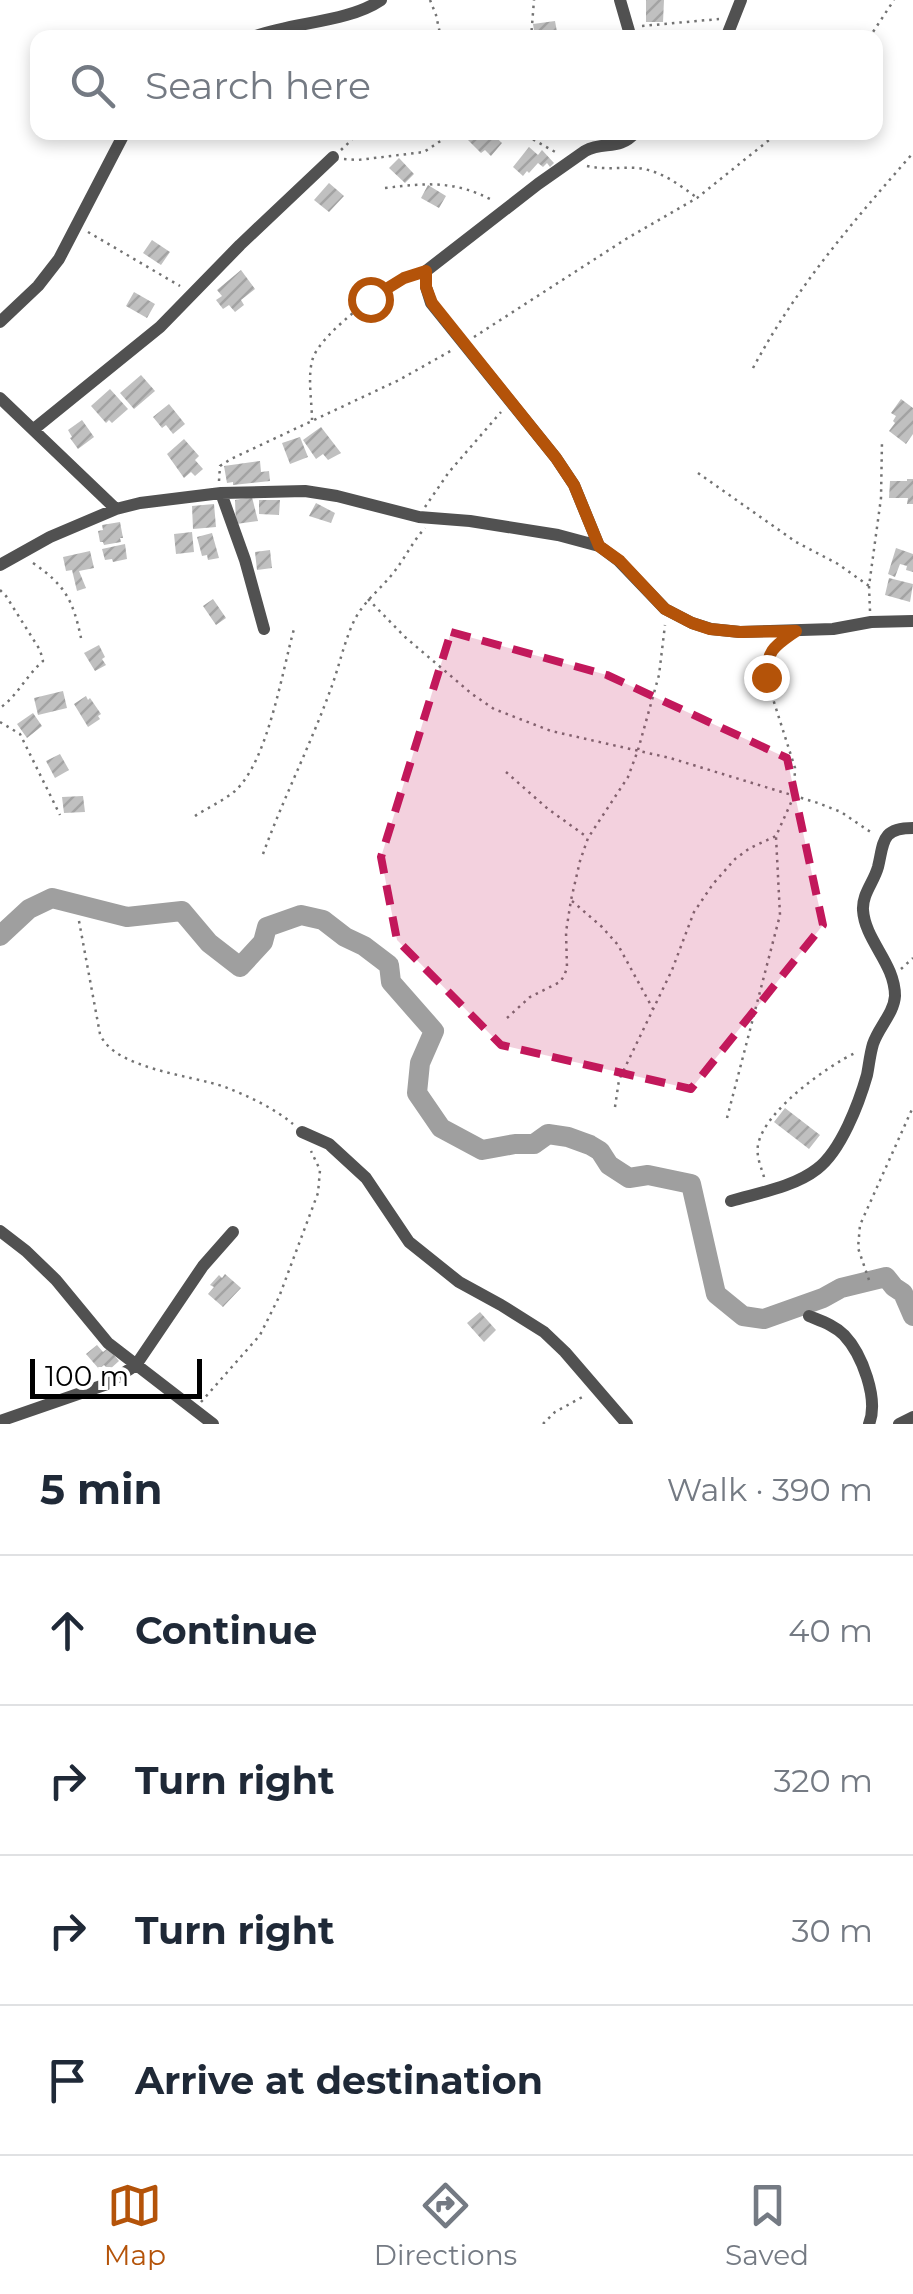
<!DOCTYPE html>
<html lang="en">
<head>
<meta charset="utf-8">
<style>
	:root { --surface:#fff; --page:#f2f2f3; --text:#1f2937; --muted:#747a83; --line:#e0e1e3; --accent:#b45309 }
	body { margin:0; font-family:Montserrat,sans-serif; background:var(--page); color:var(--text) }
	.scale { position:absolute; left:30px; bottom:25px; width:172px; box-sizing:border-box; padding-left:10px; border:5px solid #000; border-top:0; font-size:28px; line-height:35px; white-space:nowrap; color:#000; -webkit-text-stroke:8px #fff; paint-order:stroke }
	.stop { position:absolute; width:30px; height:30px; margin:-22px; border:8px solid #b45309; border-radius:50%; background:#fff }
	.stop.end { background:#b45309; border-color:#fff; box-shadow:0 2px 10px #0008 }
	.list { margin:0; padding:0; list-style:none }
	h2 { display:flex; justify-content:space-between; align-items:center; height:130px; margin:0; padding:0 40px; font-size:42px }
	h2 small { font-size:32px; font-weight:400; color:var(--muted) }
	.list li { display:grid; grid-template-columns:65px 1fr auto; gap:30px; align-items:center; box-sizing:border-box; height:150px; padding:0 40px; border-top:2px solid var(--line) }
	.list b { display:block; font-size:38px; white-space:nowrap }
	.list em { font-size:32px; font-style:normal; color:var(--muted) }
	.icon { flex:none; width:55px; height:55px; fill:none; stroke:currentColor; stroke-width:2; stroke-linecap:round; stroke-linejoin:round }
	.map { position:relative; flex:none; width:913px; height:1424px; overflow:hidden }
	.search { position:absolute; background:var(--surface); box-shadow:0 5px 15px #0003; left:30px; right:30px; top:30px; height:110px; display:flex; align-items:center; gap:25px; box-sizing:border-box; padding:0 35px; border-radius:20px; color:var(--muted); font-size:38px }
	.sheet { height:730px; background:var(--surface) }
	nav { display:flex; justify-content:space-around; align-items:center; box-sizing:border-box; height:140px; border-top:2px solid var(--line); background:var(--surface); font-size:28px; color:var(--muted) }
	nav a { display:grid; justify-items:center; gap:5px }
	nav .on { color:var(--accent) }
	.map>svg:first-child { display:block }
</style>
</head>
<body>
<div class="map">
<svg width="913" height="1424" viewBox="0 0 913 1424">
	<defs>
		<pattern id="building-hatch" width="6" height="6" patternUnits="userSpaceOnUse" patternTransform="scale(2.5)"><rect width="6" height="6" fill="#c0c0c0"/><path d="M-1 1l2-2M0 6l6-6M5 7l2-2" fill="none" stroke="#a3a3a3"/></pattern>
	</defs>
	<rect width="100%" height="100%" fill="#fff"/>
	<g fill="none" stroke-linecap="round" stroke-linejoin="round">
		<path stroke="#9f9f9f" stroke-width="20" d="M 0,936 L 29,909 L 52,898 L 127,917 L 182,911 L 209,943 L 240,967 L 263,942 L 267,927 L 301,915 L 323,920 L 345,937 L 364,946 L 389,965 L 391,982 L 434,1031 L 420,1063 L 417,1093 L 441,1128 L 482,1150 L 515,1144 L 534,1144 L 548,1134 L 568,1137 L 590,1145 L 600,1151 L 609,1165 L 629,1178 L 648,1175 L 691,1184 L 716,1294 L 743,1316 L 764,1319 L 823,1298 L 841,1288 L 886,1277 L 894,1287 L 903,1293 L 913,1316"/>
	</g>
	<path fill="url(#building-hatch)" d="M 646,0 L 664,0 L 663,22 L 646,22 Z
		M 555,21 L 557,32 L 535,36 L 533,24 Z
		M 473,132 L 490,132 L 502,143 L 491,156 L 485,150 L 481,153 L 467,139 Z
		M 529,147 L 538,155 L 542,150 L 554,163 L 550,167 L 547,163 L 543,167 L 538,163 L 529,173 L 527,171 L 523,176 L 513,167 Z
		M 399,158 L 414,174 L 405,183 L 389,168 Z
		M 329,183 L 344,196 L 329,212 L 314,200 Z
		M 428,185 L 446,196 L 439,208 L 421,198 Z
		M 152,240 L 170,252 L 161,265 L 143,253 Z
		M 241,270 L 255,289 L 241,300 L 244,305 L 235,312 L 229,305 L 223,309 L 216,300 L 222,296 L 217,290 Z
		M 134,292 L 155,304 L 147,318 L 126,306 Z
		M 141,375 L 155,391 L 134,409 L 120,393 Z
		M 110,389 L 128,409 L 112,423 L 109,420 L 106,423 L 91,406 Z
		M 901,399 L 913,408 L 913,434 L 906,444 L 889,431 L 895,423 L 893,421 L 896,416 L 891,413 Z
		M 169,404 L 185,424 L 173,434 L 166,425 L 162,428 L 153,417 Z
		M 82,420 L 94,437 L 78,449 L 70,438 L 72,437 L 68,430 Z
		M 321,427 L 341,453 L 328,460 L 323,454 L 316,459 L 303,440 Z
		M 300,437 L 308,457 L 290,464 L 282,443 Z
		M 184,439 L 199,456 L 195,460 L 203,469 L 195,476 L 191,472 L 184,478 L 167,454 Z
		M 260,461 L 261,472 L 269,471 L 270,481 L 233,485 L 233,482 L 227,483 L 224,466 Z
		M 907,479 L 913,479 L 913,504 L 907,504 L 908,498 L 889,498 L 890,481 L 907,481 Z
		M 252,497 L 258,521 L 236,524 L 235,500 Z
		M 259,500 L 280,500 L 279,515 L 259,514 Z
		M 316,503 L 335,513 L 331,523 L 309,516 Z
		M 214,504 L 216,527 L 193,529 L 192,506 Z
		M 120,522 L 123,538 L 120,538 L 121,542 L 104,545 L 103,542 L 100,542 L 98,531 L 103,530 L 102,525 Z
		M 192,532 L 194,552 L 176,554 L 174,534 Z
		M 212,533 L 219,558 L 208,560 L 207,555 L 202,556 L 197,537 Z
		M 125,544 L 127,559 L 113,562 L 112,559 L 105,560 L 102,549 Z
		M 896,548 L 913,554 L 913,572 L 906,570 L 907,566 L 900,564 L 895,577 L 888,574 Z
		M 270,550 L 272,568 L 257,570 L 255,552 Z
		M 90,551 L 94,568 L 79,571 L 86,588 L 77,591 L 72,570 L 66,571 L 63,557 Z
		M 889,578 L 913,584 L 910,602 L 885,595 Z
		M 213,599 L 226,618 L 216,625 L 203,606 Z
		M 99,645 L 105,657 L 102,659 L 106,665 L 95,671 L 84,653 Z
		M 63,691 L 67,708 L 38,715 L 34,698 Z
		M 86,696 L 88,700 L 90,698 L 101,714 L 98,716 L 100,719 L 88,727 L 74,704 Z
		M 33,713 L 42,726 L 27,738 L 17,724 Z
		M 60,754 L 69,770 L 55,778 L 46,761 Z
		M 83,796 L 85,812 L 64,813 L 62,797 Z
		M 785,1108 L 820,1135 L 809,1149 L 774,1122 Z
		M 225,1274 L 241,1288 L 223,1307 L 208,1294 L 214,1287 L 210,1285 L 219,1275 L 222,1278 Z
		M 480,1312 L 496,1330 L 484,1342 L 467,1323 Z
		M 97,1345 L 103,1352 L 108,1348 L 119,1361 L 109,1370 L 104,1365 L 99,1369 L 86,1354 Z"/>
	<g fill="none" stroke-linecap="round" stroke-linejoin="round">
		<path stroke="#737373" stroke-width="2.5" stroke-dasharray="2.5 5" stroke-linecap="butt" d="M 430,0 L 436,15 L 441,38
			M 642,26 L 719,19
			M 531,38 L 534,0
			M 869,38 L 894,0
			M 520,132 L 557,153
			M 341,150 L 360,132
			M 344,159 L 358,160 L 424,152 L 454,132
			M 587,166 C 604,170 620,167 637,168 C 660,170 678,184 696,197
			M 385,188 C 428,183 454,180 494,201
			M 88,232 L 180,286
			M 474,337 L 626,239 L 697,198 L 779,132
			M 753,368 C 797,286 852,223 913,153
			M 312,420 C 312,402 307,375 313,358 C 322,332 389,282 415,274
			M 698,473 L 796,542 L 838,564 L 869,586
			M 219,481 L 220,466 L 231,459 L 399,380 L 454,349
			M 425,507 L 449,472 L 501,412
			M 33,563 C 65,585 73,600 81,638
			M 0,590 L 6,596 L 40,650 L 43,661 C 26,676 18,695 0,708
			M 368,599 L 405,637 L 472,694 L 494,709 L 551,731 L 670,758 L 818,803 L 841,812 L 872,833
			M 870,611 L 869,586 L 881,498 L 882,441
			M 0,722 L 20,734 L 60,815
			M 506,772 L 548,809 L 587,837
			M 195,816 C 207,808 223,801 235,791 C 268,761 282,672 294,629
			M 263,854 C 283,799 310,746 330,691 C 339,668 344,641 355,619 C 365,600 381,589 394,572 C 405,558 413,541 425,528
			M 572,901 L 602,927 L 618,945 L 653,1009
			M 79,921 L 100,1034 C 114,1069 191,1075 225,1087 C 248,1096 274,1108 293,1124
			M 901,969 L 913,958
			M 507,1018 L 530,997 L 560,982 L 564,976 L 567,968 L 566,932 L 571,900 L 580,861 L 588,838 L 628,777 L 638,750 L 659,675 L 665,625
			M 615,1107 L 619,1080 L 672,970 L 694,912 L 713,884 L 735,859 L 750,848 L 776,836 L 794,796 L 795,768 L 766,677 C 766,663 767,653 779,644
			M 727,1118 L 780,915 L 776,837
			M 764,1177 C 761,1167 756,1156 758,1145 C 764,1111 827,1066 857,1052
			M 869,1280 L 858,1248 L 860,1225 L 913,1107
			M 201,1402 L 260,1335 L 279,1297 L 318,1193 L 320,1170 L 311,1151
			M 543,1424 L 555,1412 L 586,1395"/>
		<path stroke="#515151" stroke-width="12" d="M 620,0 L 631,38
			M 250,38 C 291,22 347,23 381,0
			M 726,38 L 741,0
			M 0,322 L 38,286 L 59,259 L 125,132
			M 0,398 L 116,509
			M 34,429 L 160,327 L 240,245 L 333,157
			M 221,493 L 245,560 L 264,629
			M 599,546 L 574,485 L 556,458 L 431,303 L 426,287 L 426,271 L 538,184 L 585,151 C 605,140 618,152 636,132
			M 0,565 L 50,537 L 116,509 L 140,503 L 221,493 L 305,491 L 337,496 L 419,517 L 470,521 L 558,535 L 599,546 L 619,561 L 665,609 L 692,623 L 711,629 L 740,632 L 833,629 L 871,622 L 913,621
			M 302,1132 L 329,1144 L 366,1178 L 409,1242 L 459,1282 L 501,1305 L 544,1332 L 565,1352 L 627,1424
			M 731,1201 C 758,1193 794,1187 817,1169 C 841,1151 859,1103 867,1075 C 869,1065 870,1054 873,1044 C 878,1028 894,1013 895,996 C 895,963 865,941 863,910 C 862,894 874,882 878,867 C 884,842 881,828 913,828
			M 0,1231 L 26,1251 L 56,1280 L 108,1343 L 213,1424
			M 809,1316 C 821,1321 834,1325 844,1335 C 862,1354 879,1399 869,1424
			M 0,1421 L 107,1384 L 136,1365 L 203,1266 L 233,1232
			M 899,1424 L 913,1417"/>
	</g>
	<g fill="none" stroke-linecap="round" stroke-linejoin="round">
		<path stroke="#b45309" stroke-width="12" d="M 370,299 L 404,278 L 426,271 L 426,287 L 432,303 L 556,458 L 574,485 L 599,546 L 620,561 L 665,609 L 692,623 L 710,629 L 740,632 L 796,631 C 775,646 767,649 766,677"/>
	</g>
	<path fill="#c2185b" fill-opacity="0.2" stroke="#c2185b" stroke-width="8" stroke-dasharray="20 12" stroke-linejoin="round" d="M 451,632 L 607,675 L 787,758 L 823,925 L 691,1089 L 501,1045 L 397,940 L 381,857 Z"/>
</svg>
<div class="scale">100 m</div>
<div class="stop" style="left:370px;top:299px"></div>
<div class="stop end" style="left:766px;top:677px"></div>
<div class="search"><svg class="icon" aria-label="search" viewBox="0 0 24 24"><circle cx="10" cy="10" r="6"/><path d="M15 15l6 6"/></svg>Search here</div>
</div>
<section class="sheet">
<h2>5 min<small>Walk · 390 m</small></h2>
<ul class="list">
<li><svg class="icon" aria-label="ahead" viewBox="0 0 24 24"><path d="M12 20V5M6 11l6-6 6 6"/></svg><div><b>Continue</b></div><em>40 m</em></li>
<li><svg class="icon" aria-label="right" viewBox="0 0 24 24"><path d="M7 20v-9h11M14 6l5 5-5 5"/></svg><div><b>Turn right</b></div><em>320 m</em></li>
<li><svg class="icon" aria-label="right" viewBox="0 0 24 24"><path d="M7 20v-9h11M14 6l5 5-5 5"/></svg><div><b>Turn right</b></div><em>30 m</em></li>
<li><svg class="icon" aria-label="arrive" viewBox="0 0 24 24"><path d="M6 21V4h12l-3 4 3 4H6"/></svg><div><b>Arrive at destination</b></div></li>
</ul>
</section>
<nav>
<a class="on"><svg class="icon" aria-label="map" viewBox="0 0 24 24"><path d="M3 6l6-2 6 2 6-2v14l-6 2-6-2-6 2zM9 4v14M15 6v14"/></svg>Map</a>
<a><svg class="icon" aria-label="directions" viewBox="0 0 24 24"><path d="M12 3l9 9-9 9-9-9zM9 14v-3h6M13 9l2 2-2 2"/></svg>Directions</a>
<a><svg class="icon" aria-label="saved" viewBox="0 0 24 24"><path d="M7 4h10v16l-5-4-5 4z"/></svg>Saved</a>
</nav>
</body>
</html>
